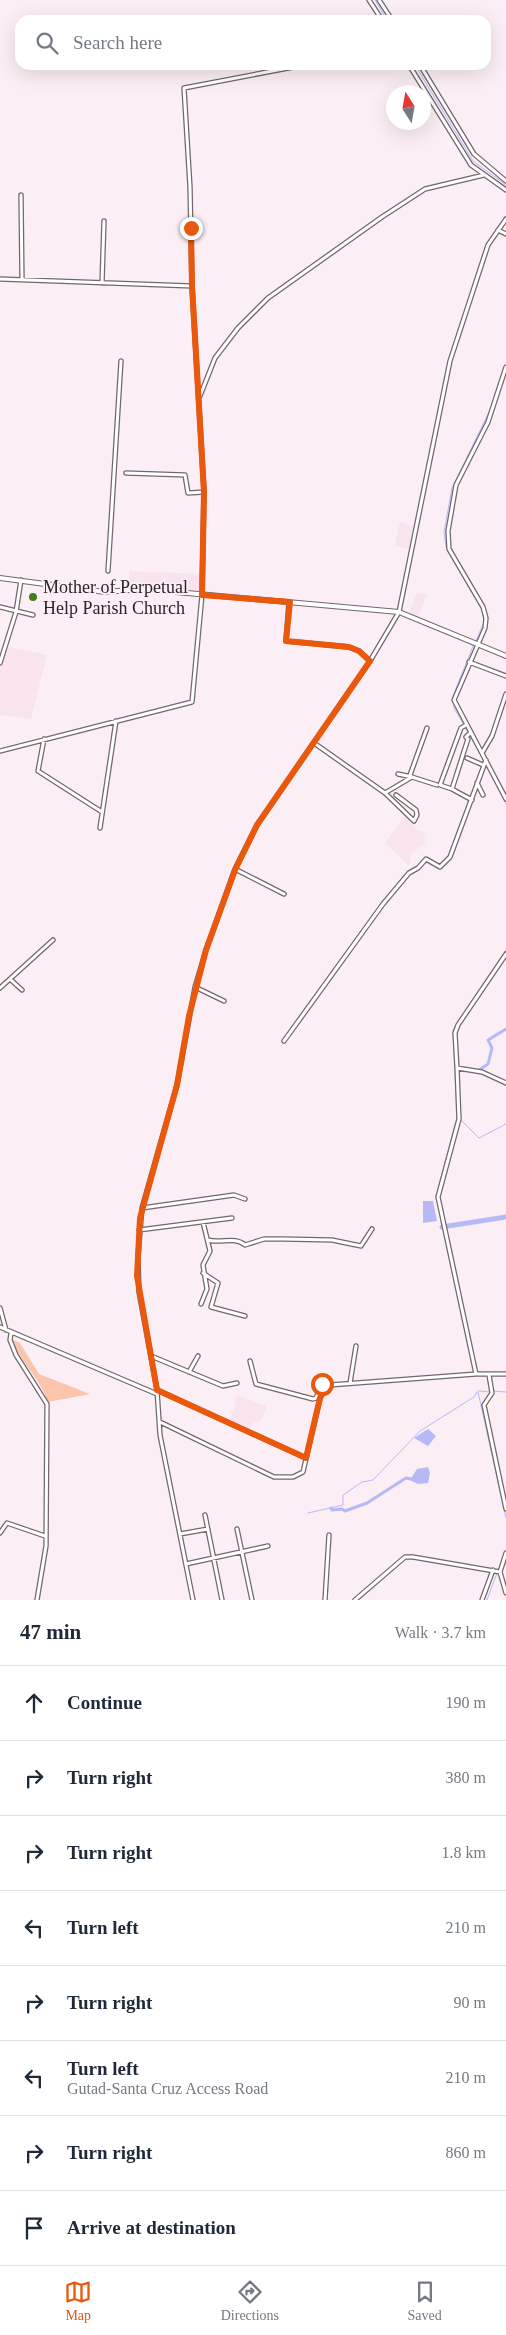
<!DOCTYPE html>
<html lang="en">
<head>
<meta charset="utf-8">
<style>
	:root { --surface:#fff; --page:#f2f2f3; --text:#1f2937; --muted:#747a83; --line:#e0e1e3; --accent:#ea580c }
	body { margin:0; font-family:Georgia,serif; background:var(--page); color:var(--text) }
	.compass { position:absolute; left:386px; top:85px; width:45px; height:45px; border-radius:50%; background:var(--surface); box-shadow:0 5px 20px #0002; rotate:349deg }
	.stop { position:absolute; width:15px; height:15px; margin:-11px; border:4px solid #ea580c; border-radius:50%; background:#fff }
	.stop.end { background:#ea580c; border-color:#fff; box-shadow:0 1px 5px #0008 }
	.list { margin:0; padding:0; list-style:none }
	h2 { display:flex; justify-content:space-between; align-items:center; height:65px; margin:0; padding:0 20px; font-size:21px }
	h2 small { font-size:16px; font-weight:400; color:var(--muted) }
	.list li { display:grid; grid-template-columns:32px 1fr auto; gap:15px; align-items:center; box-sizing:border-box; height:75px; padding:0 20px; border-top:1px solid var(--line) }
	.list b { display:block; font-size:19px; white-space:nowrap }
	.list p { margin:0; font-size:16px; white-space:nowrap; color:var(--muted) }
	.list em { font-size:16px; font-style:normal; color:var(--muted) }
	.icon { flex:none; width:28px; height:28px; fill:none; stroke:currentColor; stroke-width:2; stroke-linecap:round; stroke-linejoin:round }
	.map { position:relative; flex:none; width:506px; height:1600px; overflow:hidden }
	.search { position:absolute; background:var(--surface); box-shadow:0 5px 20px #0002; left:15px; right:15px; top:15px; height:55px; display:flex; align-items:center; gap:12px; box-sizing:border-box; padding:0 18px; border-radius:15px; color:var(--muted); font-size:19px }
	.sheet { height:665px; background:var(--surface) }
	nav { display:flex; justify-content:space-around; align-items:center; box-sizing:border-box; height:70px; border-top:1px solid var(--line); background:var(--surface); font-size:14px; color:var(--muted) }
	nav a { display:grid; justify-items:center; gap:2px }
	nav .on { color:var(--accent) }
	.map>svg:first-child { display:block }
</style>
</head>
<body>
<div class="map">
<svg width="506" height="1600" viewBox="0 0 506 1600">
	<rect width="100%" height="100%" fill="#fbeef5"/>
	<path fill="#f9e3ef" d="M 400,522 L 413,526 L 409,549 L 395,546 Z
		M 129,571 L 200,574 L 200,592 L 129,586 Z
		M 417,593 L 427,594 L 418,617 L 409,613 Z
		M 8,647 L 47,655 L 31,719 L 0,715 L 0,668 Z
		M 407,813 L 410,816 L 407,818 L 417,830 L 424,832 L 425,843 L 412,853 L 409,866 L 385,843 Z
		M 236,1395 L 267,1406 L 262,1418 L 258,1423 L 254,1422 L 249,1431 L 229,1422 L 235,1407 Z"/>
	<path fill="#fbc5ad" d="M 12,1339 L 20,1343 L 39,1374 L 90,1394 L 48,1402 C 40,1378 20,1362 12,1339 Z"/>
	<path fill="#b7b9f7" d="M 423,1201 L 433,1201 L 437,1221 L 423,1223 Z
		M 428,1429 L 436,1436 L 428,1446 L 414,1438 Z
		M 428,1467 L 430,1473 L 428,1483 L 418,1484 L 410,1480 L 417,1469 Z"/>
	<g fill="none" stroke-linecap="round" stroke-linejoin="round">
		<path stroke="#b7b9f7" stroke-width="1" d="M 375,0 L 387,20
			M 415,65 L 473,161 L 506,185
			M 497,388 L 502,373
			M 475,643 L 484,622 L 482,610 L 446,547 L 444,532 L 452,488 L 492,406
			M 464,725 L 454,708 L 453,696 L 473,646
			M 465,727 L 468,733
			M 470,736 L 484,760
			M 485,763 L 506,804
			M 460,1119 L 479,1138 L 506,1124
			M 471,1359 L 436,1196 L 457,1117 L 453,1030 L 506,950
			M 479,1391 L 490,1392
			M 494,1391 L 506,1392
			M 478,1392 L 506,1518
			M 308,1513 L 343,1505 L 343,1495 L 362,1482 L 373,1480 L 420,1431 L 474,1397 L 478,1391
			M 499,1570 L 502,1559
			M 487,1600 L 497,1573"/>
		<path stroke="#b7b9f7" stroke-width="3" d="M 479,1070 L 488,1064 L 492,1048 L 488,1040 L 506,1029
			M 331,1508 L 332,1510 L 342,1509 L 345,1511 L 367,1503 L 406,1478 L 411,1479"/>
		<path stroke="#b7b9f7" stroke-width="5" d="M 442,1227 L 506,1217"/>
		<defs>
			<path id="minor" d="M 369,0 L 382,20
				M 379,0 L 392,20
				M 409,65 L 471,165 L 506,190
				M 420,65 L 474,154 L 506,181
				M 21,195 L 22,279
				M 498,230 L 506,234
				M 0,279 L 192,286
				M 102,283 L 104,221
				M 506,367 L 488,422 L 456,485 L 448,531 L 449,549 L 483,607 L 486,618 L 485,628 L 454,700 L 506,799
				M 200,396 L 215,358 L 238,328 L 268,298 L 382,217 L 425,189 L 484,175
				M 126,473 L 185,475 L 188,493 L 204,492
				M 108,571 L 121,361
				M 289,602 L 286,641 L 349,647 L 359,651 L 370,661
				M 0,607 L 33,615
				M 469,662 L 506,676
				M 0,663 L 16,612 L 21,580
				M 466,725 L 461,728 L 440,785 L 452,789 L 472,800
				M 44,739 L 38,771 L 102,812
				M 314,743 L 385,793 L 414,821 L 417,815 L 416,810 L 396,795
				M 0,751 L 192,702 L 202,595 L 204,492 L 192,286 L 190,187 L 184,88 L 304,65
				M 482,753 L 492,736 L 506,694
				M 467,758 L 483,765
				M 398,774 L 412,777 L 410,775 L 427,728
				M 477,783 L 483,795
				M 452,789 L 468,739 L 466,737 L 470,733
				M 385,793 L 412,777 L 437,785
				M 100,828 L 116,721
				M 235,869 L 284,894
				M 506,954 L 458,1025 L 455,1033 L 457,1068 L 482,1072 L 506,1083
				M 11,980 L 22,990
				M 195,987 L 224,1001
				M 0,988 L 53,940
				M 284,1041 L 383,904 L 409,873 L 418,868 L 426,859 L 440,867 L 450,857 L 486,760
				M 457,1068 L 459,1119 L 438,1197 L 476,1374
				M 142,1208 L 234,1195 L 245,1199
				M 139,1230 L 232,1218
				M 208,1240 C 221,1244 235,1236 245,1245 L 264,1239 L 283,1239 L 332,1240 L 361,1246 L 372,1229
				M 203,1273 L 218,1283 L 211,1307 L 245,1316
				M 201,1304 L 207,1289 L 203,1265 L 210,1251 L 203,1222
				M 0,1308 L 6,1330
				M 0,1327 L 157,1394
				M 11,1333 L 10,1340 L 16,1355 L 47,1404 L 46,1546 L 37,1600
				M 151,1356 L 223,1386 L 237,1383
				M 250,1361 L 256,1384 L 313,1399 L 316,1398 L 322,1385 L 326,1388
				M 189,1372 L 198,1356
				M 489,1375 L 492,1393 L 484,1405 L 506,1509
				M 350,1383 L 356,1346
				M 157,1390 L 306,1458
				M 160,1422 L 274,1477 L 293,1477 L 303,1472 L 321,1394 L 330,1385 L 476,1374 L 506,1374
				M 205,1515 L 222,1600
				M 237,1529 L 252,1600
				M 0,1533 L 7,1523 L 45,1536
				M 180,1534 L 208,1529
				M 506,1553 L 500,1572 L 506,1593
				M 186,1564 L 268,1546
				M 193,1600 L 160,1435 L 157,1390 L 139,1292 L 138,1257 L 142,1208 L 177,1085 L 195,987 L 206,950 L 235,869 L 257,825 L 370,661 L 399,612 L 450,361 L 488,245 L 506,219
				M 325,1600 L 329,1535
				M 355,1600 L 405,1557 L 413,1557 L 500,1572
				M 482,1600 L 493,1570"/>
			<path id="major" d="M 0,578 L 105,592 L 143,589 L 399,612 L 506,656"/>
		</defs>
		<use href="#minor" stroke="#72676d" stroke-width="5.5"/>
		<use href="#major" stroke="#72676d" stroke-width="6"/>
		<use href="#minor" stroke="#fff" stroke-width="3"/>
		<use href="#major" stroke="#fff" stroke-width="4"/>
	</g>
	<g fill="none" stroke-linecap="round" stroke-linejoin="round">
		<path stroke="#ea580c" stroke-width="6" d="M 191,228 L 192,286 L 204,492 L 202,595 L 290,602 L 286,641 L 349,647 L 359,651 L 370,661 L 257,825 L 235,870 L 206,950 L 189,1016 L 177,1085 L 140,1218 L 137,1276 L 157,1390 L 306,1458 L 320,1398 L 326,1388 L 322,1384"/>
	</g>
	<circle fill="#417f1d" stroke="#fbeef5" stroke-width="2" cx="33" cy="597" r="5"/>
	<g text-anchor="middle" stroke-width="4" stroke-linejoin="round" paint-order="stroke">
		<g font-size="18" fill="#2b2629" stroke="#fbeef5" text-anchor="start">
			<text x="43" y="593">Mother of Perpetual<tspan x="43" dy="21">Help Parish Church</tspan></text>
		</g>
	</g>
</svg>
<svg class="compass" viewBox="-18 -18 36 36"><path d="M0-13l5 13h-10z" fill="#e53935"/><path d="M0 13l5-13h-10z" fill="#747a83"/></svg>
<div class="stop" style="left:322px;top:1384px"></div>
<div class="stop end" style="left:191px;top:228px"></div>
<div class="search"><svg class="icon" aria-label="search" viewBox="0 0 24 24"><circle cx="10" cy="10" r="6"/><path d="M15 15l6 6"/></svg>Search here</div>
</div>
<section class="sheet">
<h2>47 min<small>Walk · 3.7 km</small></h2>
<ul class="list">
<li><svg class="icon" aria-label="ahead" viewBox="0 0 24 24"><path d="M12 20V5M6 11l6-6 6 6"/></svg><div><b>Continue</b></div><em>190 m</em></li>
<li><svg class="icon" aria-label="right" viewBox="0 0 24 24"><path d="M7 20v-9h11M14 6l5 5-5 5"/></svg><div><b>Turn right</b></div><em>380 m</em></li>
<li><svg class="icon" aria-label="right" viewBox="0 0 24 24"><path d="M7 20v-9h11M14 6l5 5-5 5"/></svg><div><b>Turn right</b></div><em>1.8 km</em></li>
<li><svg class="icon" aria-label="left" viewBox="0 0 24 24"><path d="M17 20v-9H6M10 6l-5 5 5 5"/></svg><div><b>Turn left</b></div><em>210 m</em></li>
<li><svg class="icon" aria-label="right" viewBox="0 0 24 24"><path d="M7 20v-9h11M14 6l5 5-5 5"/></svg><div><b>Turn right</b></div><em>90 m</em></li>
<li><svg class="icon" aria-label="left" viewBox="0 0 24 24"><path d="M17 20v-9H6M10 6l-5 5 5 5"/></svg><div><b>Turn left</b><p>Gutad-Santa Cruz Access Road</p></div><em>210 m</em></li>
<li><svg class="icon" aria-label="right" viewBox="0 0 24 24"><path d="M7 20v-9h11M14 6l5 5-5 5"/></svg><div><b>Turn right</b></div><em>860 m</em></li>
<li><svg class="icon" aria-label="arrive" viewBox="0 0 24 24"><path d="M6 21V4h12l-3 4 3 4H6"/></svg><div><b>Arrive at destination</b></div></li>
</ul>
</section>
<nav>
<a class="on"><svg class="icon" aria-label="map" viewBox="0 0 24 24"><path d="M3 6l6-2 6 2 6-2v14l-6 2-6-2-6 2zM9 4v14M15 6v14"/></svg>Map</a>
<a><svg class="icon" aria-label="directions" viewBox="0 0 24 24"><path d="M12 3l9 9-9 9-9-9zM9 14v-3h6M13 9l2 2-2 2"/></svg>Directions</a>
<a><svg class="icon" aria-label="saved" viewBox="0 0 24 24"><path d="M7 4h10v16l-5-4-5 4z"/></svg>Saved</a>
</nav>
</body>
</html>
